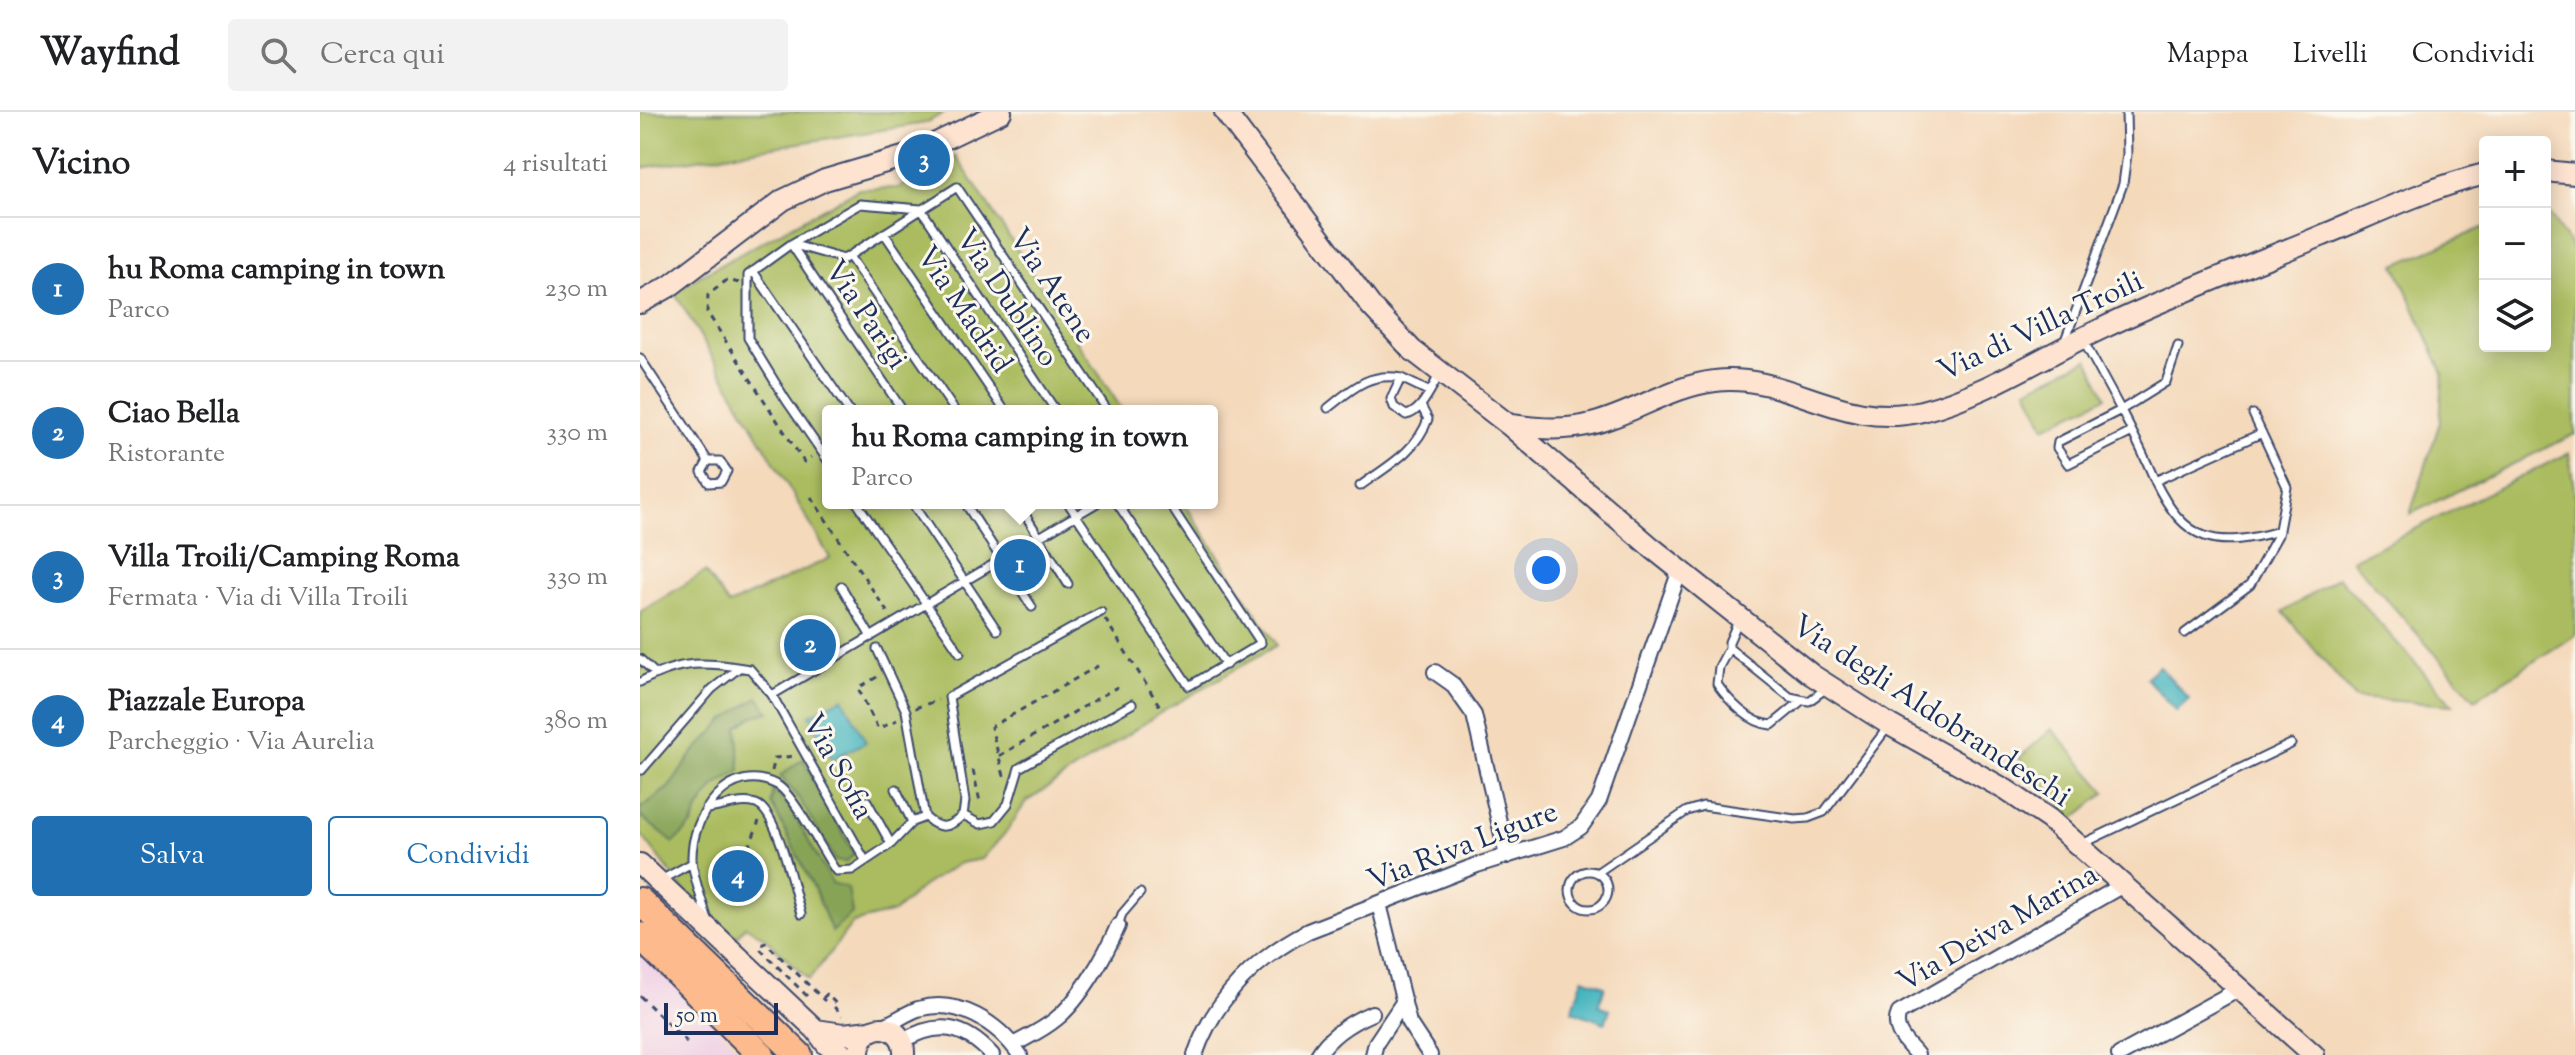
<!DOCTYPE html>
<html lang="it">
<head>
<meta charset="utf-8">
<style>
	:root { --surface:#fff; --page:#f2f2f2; --text:#202124; --muted:#757577; --line:#e0e0e0; --accent:#1f6fb2 }
	body { margin:0; font-family:"Sorts Mill Goudy",serif; background:var(--page); color:var(--text) }
	.controls { position:absolute; right:24px; top:24px; display:grid; overflow:hidden; border-radius:8px; box-shadow:0 4px 20px #0003 }
	.controls button { width:72px; height:72px; display:grid; place-items:center; padding:0; border:0; border-bottom:2px solid var(--line); background:var(--surface); color:var(--text); font:40px sans-serif }
	.scale { position:absolute; left:24px; bottom:20px; width:114px; box-sizing:border-box; padding-left:8px; border:4px solid #1b2f5e; border-top:0; font-size:22px; line-height:28px; white-space:nowrap; color:#1b2f5e; -webkit-text-stroke:6px #fbf7ec; paint-order:stroke }
	.you { position:absolute; left:906px; top:458px; width:28px; height:28px; margin:-20px; border:6px solid #fff; border-radius:50%; background:#1a73e8; box-shadow:0 0 0 12px #1a73e833 }
	.badge { display:grid; place-items:center; width:52px; height:52px; border-radius:50%; background:var(--accent); color:#fff; font-size:26px; font-weight:700 }
	.pin { position:absolute; translate:-50% -50%; border:4px solid #fff; box-shadow:0 2px 8px #0006 }
	.popup { position:absolute; left:182px; top:293px; width:396px; height:104px; box-sizing:border-box; display:grid; place-content:center; border-radius:8px; background:var(--surface); filter:drop-shadow(0 2px 6px #0005); font-size:26px; white-space:nowrap; color:var(--muted) }
	.popup b { font-size:30px; color:var(--text) }
	.popup::after { content:''; position:absolute; left:50%; top:100%; margin-left:-16px; border:16px solid transparent; border-top-color:var(--surface) }
	.list { margin:0; padding:0; list-style:none }
	h2 { display:flex; justify-content:space-between; align-items:center; height:104px; margin:0; padding:0 32px; font-size:34px }
	h2 small { font-size:26px; font-weight:400; color:var(--muted) }
	.list li { display:grid; grid-template-columns:52px 1fr auto; gap:24px; align-items:center; box-sizing:border-box; height:144px; padding:0 32px; border-top:2px solid var(--line) }
	.list b { display:block; font-size:30px; white-space:nowrap }
	.list p { margin:0; font-size:26px; white-space:nowrap; color:var(--muted) }
	.list em { font-size:26px; font-style:normal; color:var(--muted) }
	.actions { display:flex; gap:16px; padding:24px 32px }
	.actions a { flex:1; padding:18px 0; border:2px solid var(--accent); border-radius:8px; text-align:center; font-size:28px; color:var(--accent) }
	.actions .main { background:var(--accent); color:#fff }
	.icon { flex:none; width:44px; height:44px; fill:none; stroke:currentColor; stroke-width:2; stroke-linecap:round; stroke-linejoin:round }
	.map { position:relative; flex:none; width:1935px; height:943px; overflow:hidden }
	header { display:flex; align-items:center; gap:48px; box-sizing:border-box; height:112px; padding:0 40px; background:var(--surface); border-bottom:2px solid var(--line) }
	header strong { font-size:38px }
	nav { display:flex; gap:44px; margin-inline-start:auto; font-size:28px }
	.search { width:560px; height:72px; background:var(--page); display:flex; align-items:center; gap:20px; box-sizing:border-box; padding:0 28px; border-radius:8px; color:var(--muted); font-size:30px }
	main { display:flex }
	aside { flex:1; background:var(--surface) }
	.map>svg:first-child { display:block }
</style>
</head>
<body>
<header>
<strong>Wayfind</strong>
<div class="search"><svg class="icon" aria-label="search" viewBox="0 0 24 24"><circle cx="10" cy="10" r="6"/><path d="M15 15l6 6"/></svg>Cerca qui</div>
<nav><a>Mappa</a><a>Livelli</a><a>Condividi</a></nav>
</header>
<main>
<aside>
<h2>Vicino<small>4 risultati</small></h2>
<ul class="list">
<li><span class="badge">1</span><div><b>hu Roma camping in town</b><p>Parco</p></div><em>230 m</em></li>
<li><span class="badge">2</span><div><b>Ciao Bella</b><p>Ristorante</p></div><em>330 m</em></li>
<li><span class="badge">3</span><div><b>Villa Troili/Camping Roma</b><p>Fermata · Via di Villa Troili</p></div><em>330 m</em></li>
<li><span class="badge">4</span><div><b>Piazzale Europa</b><p>Parcheggio · Via Aurelia</p></div><em>380 m</em></li>
</ul>
<div class="actions"><a class="main">Salva</a><a>Condividi</a></div>
</aside>
<div class="map">
<svg width="1935" height="943" viewBox="0 0 1935 943">
	<rect width="100%" height="100%" fill="#fbf7ec"/>
	<filter id="ink" filterUnits="userSpaceOnUse"><feTurbulence type="fractalNoise" baseFrequency=".0125" numOctaves="2"/><feDisplacementMap in="SourceGraphic" scale="16" xChannelSelector="R" yChannelSelector="G"/><feConvolveMatrix kernelMatrix="1 2 1 2 8 2 1 2 1" color-interpolation-filters="sRGB"/></filter>
	<filter id="wash" filterUnits="userSpaceOnUse"><feTurbulence type="fractalNoise" baseFrequency=".006" numOctaves="4" result="noise"/><feDisplacementMap in="SourceGraphic" scale="32" xChannelSelector="R" yChannelSelector="G"/><feGaussianBlur stdDeviation="1.8" result="paint"/><feColorMatrix in="noise" values="0 0 0 0 0 0 0 0 0 0 0 0 0 0 0 0 0 1.4 0 .05"/><feComposite in="paint" operator="in"/></filter>
	<g filter="url(#wash)">
		<rect width="100%" height="100%" fill="#f4d9bb"/>
		<path fill="#f0d0e5" d="M 0,833 L 104,943 L 0,943 Z"/>
		<path fill="#aabc5f" stroke="#62765e" stroke-width="2" d="M 0,0 L 305,0 L 286,11 L 0,56 Z
			M 316,44 L 483,299 L 188,299 L 188,391 L 544,391 L 637,533 L 517,603 L 386,690 L 367,719 L 342,747 L 320,751 L 283,774 L 254,800 L 213,811 L 169,868 L 125,826 L 105,814 L 97,825 L 53,790 L 0,721 L 0,500 L 65,460 L 89,493 L 190,446 L 35,181 L 58,165 L 219,77 L 258,76 Z
			M 1905,96 L 1935,140 L 1935,322 L 1770,402 L 1800,310 L 1803,261 L 1755,153 L 1845,115 L 1845,234 L 1905,234 Z
			M 1448,247 L 1466,285 L 1405,315 L 1387,277 Z
			M 1929,341 L 1935,385 L 1935,523 L 1835,587 L 1712,448 Z
			M 1698,465 L 1813,593 L 1715,586 L 1643,500 Z
			M 1412,617 L 1466,680 L 1433,707 L 1379,646 Z"/>
		<path fill="#87a456" stroke="#516a5a" stroke-width="2" d="M 118,585 L 129,600 L 114,604 L 98,615 L 100,658 L 75,674 L 59,696 L 52,713 L 34,731 L 0,704 L 0,697 L 29,675 L 54,640 L 86,607 Z
			M 163,647 L 214,742 L 206,750 L 196,749 L 160,688 L 140,664 Z
			M 133,678 L 148,692 L 192,771 L 208,776 L 212,801 L 192,820 L 174,776 L 131,691 Z"/>
		<path fill="#46b5bf" stroke="#30728e" stroke-width="2" d="M 1519,554 L 1549,587 L 1536,599 L 1506,566 Z
			M 203,586 L 226,630 L 192,647 L 170,603 Z
			M 943,866 L 965,874 L 959,893 L 970,898 L 965,911 L 932,899 Z"/>
	</g>
	<g filter="url(#ink)">
		<g fill="none" stroke-linecap="round" stroke-linejoin="round">
			<defs>
				<path id="lane" d="M 281,97 L 416,299
					M 244,121 L 365,299
					M 151,132 L 204,147 L 317,75 L 468,299
					M 151,132 L 263,299
					M 209,144 L 315,299
					M 113,159 L 209,299
					M 1443,228 L 1481,298 L 1526,270 L 1538,234
					M 1424,231 L 1483,72 L 1487,42 L 1486,0
					M 0,246 L 68,349
					M 788,279 L 761,266 L 751,287 L 754,295 L 766,303 C 782,300 791,276 800,262
					M 688,296 C 712,277 729,260 761,266
					M 1492,320 L 1428,352 L 1417,336 L 1418,330 L 1481,298 C 1493,321 1505,345 1515,369 L 1622,321
					M 68,349 L 80,349 L 87,359 L 81,370 L 69,371 L 62,360 Z
					M 188,349 L 146,288 L 108,226 L 108,163 L 151,132 L 220,92 L 281,97
					M 1515,369 C 1545,431 1576,437 1639,419
					M 720,374 C 746,355 777,339 788,307 L 781,294
					M 217,391 L 320,541
					M 272,391 L 357,518
					M 325,391 L 392,495
					M 378,391 L 428,472
					M 428,391 L 549,574 L 621,531 L 529,391
					M 477,391 L 586,553
					M 201,474 L 231,525
					M 1099,507 L 1089,530 L 1089,536 L 1150,585 L 1169,589 L 1188,575
					M 1545,521 L 1610,473 L 1638,423 L 1647,375 L 1613,302
					M 1089,536 L 1079,555 L 1077,572 C 1089,589 1110,612 1132,613 L 1161,589
					M 237,537 L 266,599 L 285,705
					M 0,547 L 16,562
					M 0,570 C 43,547 63,550 110,557 L 132,583 L 457,391
					M 132,583 L 225,748
					M 0,656 L 2,658 L 72,577 L 99,556
					M 256,677 L 272,710
					M 227,689 L 251,732
					M 66,697 C 82,696 101,687 116,692 C 138,699 154,780 161,802
					M 323,703 L 325,689 L 309,585 L 461,500
					M 323,703 L 340,712 L 354,709 L 368,692 L 379,656 L 492,592
					M 1442,732 L 1651,632
					M930 778a19 19 0 1 1 38 0a19 19 0 1 1-38 0Z
					M 958,760 L 1047,699 L 1063,694 L 1155,707 L 1168,706 L 1184,700 L 1248,615
					M 19,769 L 52,751
					M 67,806 C 62,787 53,766 52,747 C 51,704 89,648 137,673 C 153,681 183,741 196,759 L 212,758 L 251,732 L 272,710 L 285,705 C 299,718 309,717 323,703
					M 478,814 L 482,802 L 500,781"/>
				<path id="street" d="M 795,560 L 812,572 L 834,603 L 867,744
					M 739,792 L 769,911 L 790,943
					M 238,916 C 253,911 264,902 278,897 C 318,885 358,911 380,943
					M 263,929 C 298,908 324,913 352,943
					M 373,933 C 387,925 403,918 416,907 C 440,888 466,842 478,814
					M 555,943 C 574,887 616,846 668,819 L 837,753 L 924,726 L 941,715 L 959,689 L 1040,458
					M 678,943 C 690,923 711,910 732,901
					M 733,943 L 736,931 L 764,889
					M 1277,943 C 1267,931 1251,918 1259,901 L 1483,773
					M 1479,943 L 1601,876"/>
				<path id="secondary" d="M 585,0 L 731,194 L 772,238 L 869,313 L 1011,435 L 1172,563 L 1250,613 L 1366,678 L 1409,707 L 1674,943
					M 1905,59 L 1935,62
					M 0,191 L 30,174 L 143,88 L 185,68 L 273,42 L 361,0
					M 871,313 C 900,317 927,319 955,311 C 996,300 1032,274 1075,269 C 1148,260 1202,319 1282,299 C 1347,282 1403,244 1463,216 C 1534,182 1608,154 1681,124 C 1735,102 1788,76 1845,62
					M 0,752 L 176,918 L 187,933 L 205,943
					M 176,918 L 203,922 L 230,919
					M 219,943 C 218,907 266,907 264,943"/>
				<path id="highway" d="M 0,789 L 159,943
					M 0,824 L 121,943"/>
			</defs>
			<use href="#lane" stroke="#3c486c" stroke-width="11"/>
			<use href="#street" stroke="#3c486c" stroke-width="18"/>
			<use href="#secondary" stroke="#3c486c" stroke-width="24"/>
			<use href="#highway" stroke="#3c486c" stroke-width="30"/>
			<path stroke="#3c486c" stroke-width="3" stroke-dasharray="6 6" stroke-linecap="butt" d="M 99,171 L 87,168 L 68,183 L 67,200 L 164,350 L 171,345
				M 171,385 L 248,501
				M 465,507 L 521,596
				M 237,565 L 218,576 L 238,617 L 257,608
				M 275,596 L 298,588
				M 359,644 L 477,575
				M 333,658 L 340,690
				M 132,659 L 135,646 L 154,644
				M 364,664 L 351,615 L 463,551
				M 109,736 L 119,709
				M 0,884 L 46,929 L 42,932
				M 167,884 L 119,836 L 125,830 L 185,889
				M 183,886 L 187,882 L 198,894 L 195,896 L 202,904"/>
			<use href="#lane" stroke="#fff" stroke-width="7"/>
			<use href="#street" stroke="#fff" stroke-width="14"/>
			<use href="#secondary" stroke="#fee3d1" stroke-width="20"/>
			<use href="#highway" stroke="#fcba8d" stroke-width="26"/>
		</g>
	</g>
	<g text-anchor="middle" stroke-width="6" stroke-linejoin="round" paint-order="stroke">
		<g font-size="30" fill="#1b2f5e" stroke="#fbf7ec">
			<text transform="translate(413 173) rotate(56)" y="10">Via Atene</text>
			<text transform="translate(368 185) rotate(56)" y="10">Via Dublino</text>
			<text transform="translate(325 197) rotate(56)" y="10">Via Madrid</text>
			<text transform="translate(227 202) rotate(56)" y="10">Via Parigi</text>
			<text transform="translate(1400 213) rotate(-25)" y="10">Via di Villa Troili</text>
			<text transform="translate(1292 598) rotate(33)" y="10">Via degli Aldobrandeschi</text>
			<text transform="translate(199 654) rotate(61)" y="10">Via Sofia</text>
			<text transform="translate(822 733) rotate(-21)" y="10">Via Riva Ligure</text>
			<text transform="translate(1357 815) rotate(-30)" y="10">Via Deiva Marina</text>
		</g>
	</g>
</svg>
<div class="controls">
<button>+</button>
<button>−</button>
<button><svg class="icon" aria-label="layers" viewBox="0 0 24 24"><path d="M12 4l9 5-9 5-9-5zM3 14l9 5 9-5"/></svg></button>
</div>
<div class="scale">50 m</div>
<div class="you"></div>
<div class="pin badge" style="left:380px;top:453px">1</div>
<div class="popup"><b>hu Roma camping in town</b>Parco</div>
<div class="pin badge" style="left:170px;top:533px">2</div>
<div class="pin badge" style="left:284px;top:48px">3</div>
<div class="pin badge" style="left:98px;top:764px">4</div>
</div>
</main>
</body>
</html>
